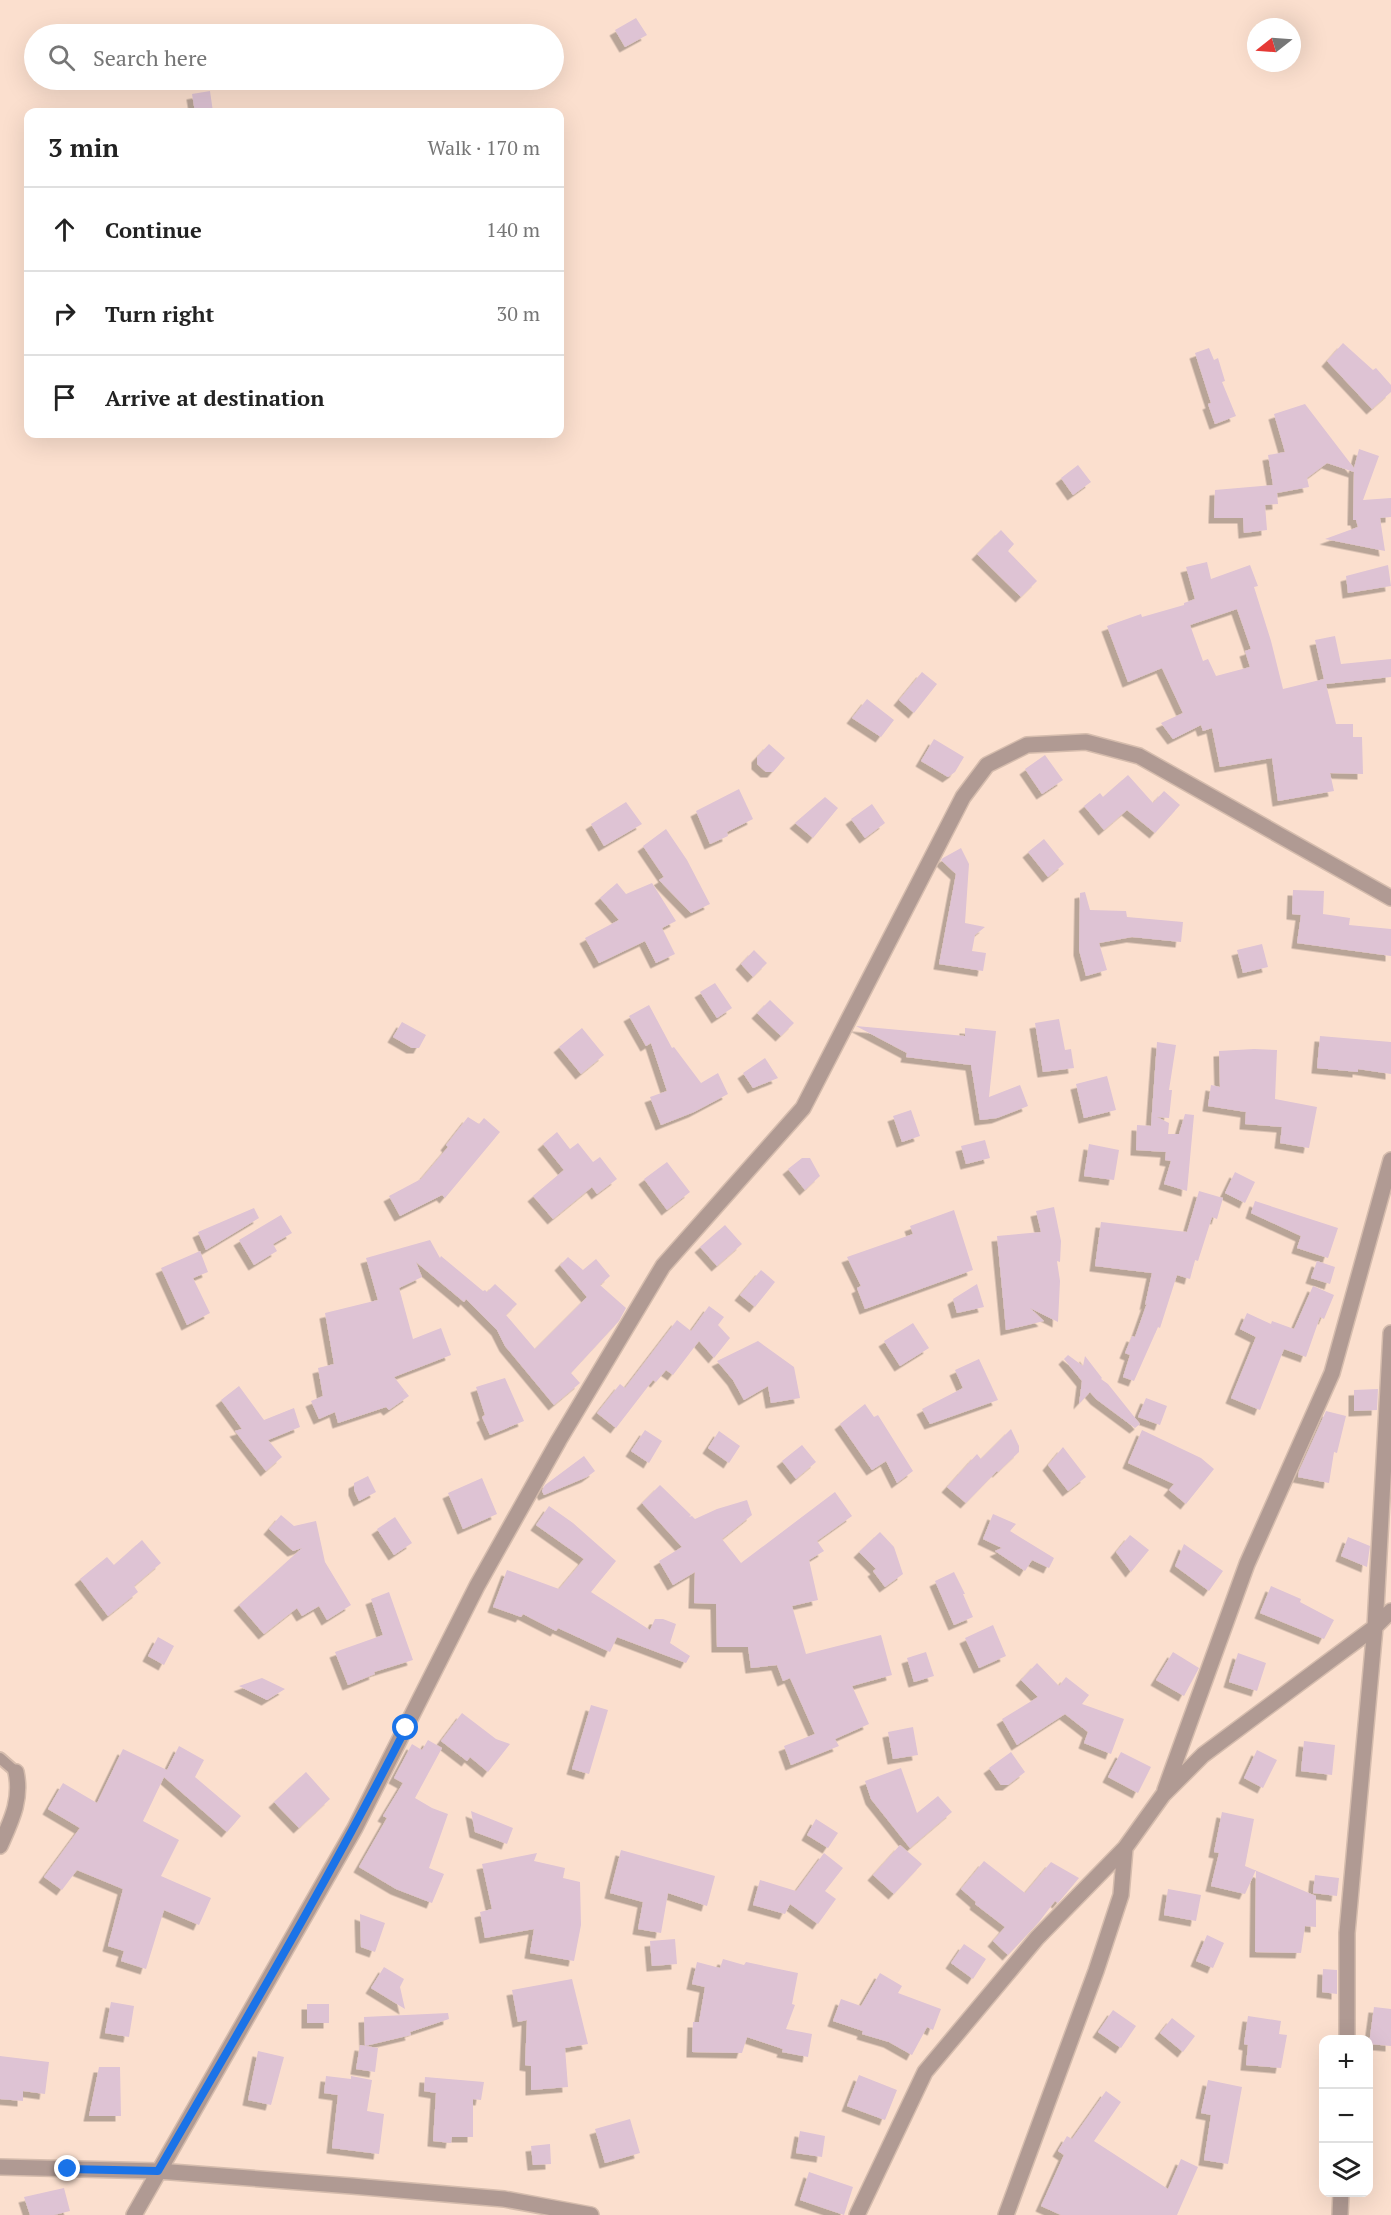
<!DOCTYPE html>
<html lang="en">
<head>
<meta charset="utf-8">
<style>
	:root { --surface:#fff; --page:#f2f2f2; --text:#222; --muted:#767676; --line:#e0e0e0 }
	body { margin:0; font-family:"PT Serif",serif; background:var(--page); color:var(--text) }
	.controls { position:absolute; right:18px; bottom:18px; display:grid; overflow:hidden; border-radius:12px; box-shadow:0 6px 24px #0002 }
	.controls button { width:54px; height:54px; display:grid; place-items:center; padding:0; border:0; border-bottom:2px solid var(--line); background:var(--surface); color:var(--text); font:30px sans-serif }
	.compass { position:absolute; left:1247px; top:18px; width:54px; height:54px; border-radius:50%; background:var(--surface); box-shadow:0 6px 24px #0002; rotate:253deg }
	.stop { position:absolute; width:18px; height:18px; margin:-14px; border:4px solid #1a73e8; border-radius:50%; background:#fff }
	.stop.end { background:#1a73e8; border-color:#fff; box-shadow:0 2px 6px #0008 }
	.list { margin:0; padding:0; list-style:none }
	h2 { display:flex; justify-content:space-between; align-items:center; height:78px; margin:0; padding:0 24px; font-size:26px }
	h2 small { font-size:20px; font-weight:400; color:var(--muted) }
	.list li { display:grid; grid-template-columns:39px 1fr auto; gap:18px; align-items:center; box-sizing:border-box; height:84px; padding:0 24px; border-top:2px solid var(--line) }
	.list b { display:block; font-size:22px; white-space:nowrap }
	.list em { font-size:20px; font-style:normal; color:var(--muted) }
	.icon { flex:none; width:33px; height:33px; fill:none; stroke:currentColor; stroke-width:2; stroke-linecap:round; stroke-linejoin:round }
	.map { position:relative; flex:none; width:1391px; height:2215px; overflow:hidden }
	.search { position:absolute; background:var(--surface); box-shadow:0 6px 24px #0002; left:24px; top:24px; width:540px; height:66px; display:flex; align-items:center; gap:15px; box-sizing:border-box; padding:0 21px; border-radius:33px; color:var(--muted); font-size:22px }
	.panel { position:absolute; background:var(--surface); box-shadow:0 6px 24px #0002; left:24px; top:108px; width:540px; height:330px; border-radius:12px }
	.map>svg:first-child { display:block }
</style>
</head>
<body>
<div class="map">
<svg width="1391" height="2215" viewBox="0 0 1391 2215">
	<defs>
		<filter id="shadow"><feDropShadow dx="-5.5" dy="5.5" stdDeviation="0" flood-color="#0004"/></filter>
	</defs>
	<rect width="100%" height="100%" fill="#fbdfce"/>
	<path fill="#dec3d4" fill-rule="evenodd" filter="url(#shadow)" d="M 636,18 L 647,35 L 625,47 L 615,30 Z
		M 210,91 L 213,112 L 195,112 L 192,94 Z
		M 1343,343 L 1373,370 L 1376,368 L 1391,385 L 1391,392 L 1372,409 L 1327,361 Z
		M 1209,348 L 1214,360 L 1218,358 L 1225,381 L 1222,382 L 1236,416 L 1215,424 L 1208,404 L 1211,403 L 1195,353 Z
		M 1305,404 L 1354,468 L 1359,449 L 1379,456 L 1363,500 L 1391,498 L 1391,517 L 1380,518 L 1385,551 L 1325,539 L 1358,527 L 1356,520 L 1353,520 L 1354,472 L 1327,463 L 1307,478 L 1309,487 L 1277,493 L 1278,504 L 1265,505 L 1267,530 L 1244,533 L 1243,518 L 1214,518 L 1215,490 L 1273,485 L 1268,455 L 1285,452 L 1274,414 Z
		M 1078,465 L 1091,482 L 1073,495 L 1061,478 Z
		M 1001,530 L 1014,544 L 1008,551 L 1037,581 L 1021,597 L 977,554 Z
		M 1207,562 L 1211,579 L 1250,565 L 1258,586 L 1254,587 L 1271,641 L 1283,689 L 1324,679 L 1315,640 L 1335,636 L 1341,664 L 1391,659 L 1391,677 L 1326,684 L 1336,724 L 1353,724 L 1353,737 L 1362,737 L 1363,774 L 1330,773 L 1334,791 L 1278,801 L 1272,758 L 1220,767 L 1212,728 L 1203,731 L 1201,725 L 1173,739 L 1161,723 L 1183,713 L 1162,668 L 1128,682 L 1107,626 L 1141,614 L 1142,617 L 1184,605 L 1184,603 L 1195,599 L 1186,567 ZM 1237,609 L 1251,649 L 1245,651 L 1250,667 L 1216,676 L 1208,659 L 1203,661 L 1190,625 Z
		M 1388,565 L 1391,586 L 1348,593 L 1346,576 Z
		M 922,672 L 937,684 L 914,713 L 899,700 Z
		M 867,699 L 894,720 L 881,737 L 852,718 Z
		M 934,739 L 964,757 L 955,772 L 948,777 L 921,761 Z
		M 769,744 L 785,758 L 773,772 L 766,772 L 757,764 L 757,757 Z
		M 1045,755 L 1063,780 L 1042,794 L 1025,769 Z
		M 1128,775 L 1153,803 L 1164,791 L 1180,805 L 1155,833 L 1127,810 L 1104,830 L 1084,806 L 1100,793 L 1103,797 Z
		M 739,789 L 753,819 L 727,832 L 728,836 L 710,844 L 696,811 Z
		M 825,797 L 838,808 L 813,838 L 795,823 Z
		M 626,802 L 642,824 L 604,846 L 591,824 Z
		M 872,804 L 885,823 L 865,838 L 851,819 Z
		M 666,829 L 687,860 L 710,904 L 691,913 L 659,880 L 664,877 L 643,846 Z
		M 1044,839 L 1064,864 L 1048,877 L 1028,852 Z
		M 961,848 L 969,864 L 965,923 L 985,927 L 975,935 L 972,951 L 986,953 L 983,971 L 939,964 L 956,874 L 941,860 L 943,858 Z
		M 617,883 L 626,894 L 652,883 L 676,921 L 662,928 L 675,954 L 656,963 L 645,941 L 599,963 L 585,938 L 619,920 L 600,898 Z
		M 1293,890 L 1324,891 L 1323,914 L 1350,918 L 1349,925 L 1391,929 L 1391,956 L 1297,943 L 1301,915 L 1292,914 Z
		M 1085,892 L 1090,910 L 1126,911 L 1127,917 L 1183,922 L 1181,942 L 1132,937 L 1099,943 L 1107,970 L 1086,976 L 1079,950 L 1080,893 Z
		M 1262,944 L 1268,967 L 1243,973 L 1237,950 Z
		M 754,950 L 767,963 L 753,977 L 741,964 Z
		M 715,983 L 732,1008 L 717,1018 L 700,992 Z
		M 770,1000 L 794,1023 L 781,1036 L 757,1013 Z
		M 649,1005 L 672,1048 L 674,1047 L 701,1083 L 718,1073 L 728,1094 L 694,1112 L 661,1125 L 650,1097 L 667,1091 L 651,1043 L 646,1046 L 629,1016 Z
		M 1059,1019 L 1065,1050 L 1071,1049 L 1074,1068 L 1043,1072 L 1035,1023 Z
		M 402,1022 L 426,1035 L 419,1048 L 412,1048 L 393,1037 Z
		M 856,1026 L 965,1036 L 965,1028 L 996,1031 L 989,1097 L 1020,1085 L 1028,1106 L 997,1118 L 980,1120 L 971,1065 L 906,1057 L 907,1053 Z
		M 582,1028 L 604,1055 L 581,1074 L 559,1047 Z
		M 1320,1036 L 1391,1042 L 1391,1074 L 1358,1069 L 1358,1072 L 1317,1068 Z
		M 1157,1042 L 1176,1045 L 1169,1090 L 1172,1090 L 1169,1118 L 1157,1117 L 1169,1123 L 1168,1134 L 1179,1134 L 1185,1114 L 1194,1115 L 1187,1191 L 1164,1184 L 1171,1161 L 1165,1160 L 1166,1152 L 1136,1150 L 1137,1125 L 1151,1126 Z
		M 1254,1049 L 1277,1050 L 1275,1099 L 1317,1107 L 1309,1148 L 1280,1143 L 1282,1127 L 1245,1124 L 1246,1112 L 1208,1106 L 1211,1085 L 1220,1087 L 1219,1051 Z
		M 765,1058 L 778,1078 L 753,1088 L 743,1073 Z
		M 1107,1076 L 1116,1110 L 1084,1118 L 1076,1084 Z
		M 911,1110 L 920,1136 L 902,1142 L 893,1116 Z
		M 468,1117 L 479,1124 L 484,1118 L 500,1132 L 445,1198 L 442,1195 L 400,1216 L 389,1196 L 421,1179 L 448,1147 L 446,1145 Z
		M 557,1132 L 570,1149 L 578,1143 L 593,1162 L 600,1157 L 617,1179 L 597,1194 L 592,1187 L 553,1219 L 533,1196 L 564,1170 L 543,1144 Z
		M 985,1140 L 990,1158 L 966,1164 L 961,1146 Z
		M 1089,1144 L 1119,1150 L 1114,1180 L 1084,1176 Z
		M 802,1158 L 810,1158 L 820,1176 L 805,1190 L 788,1169 Z
		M 667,1162 L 690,1192 L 667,1210 L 644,1179 Z
		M 1235,1172 L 1255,1182 L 1245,1203 L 1225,1193 Z
		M 1199,1191 L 1223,1198 L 1217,1219 L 1212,1217 L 1198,1261 L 1195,1260 L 1190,1279 L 1177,1275 L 1160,1328 L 1158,1327 L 1134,1381 L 1123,1377 L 1130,1355 L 1125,1353 L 1132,1336 L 1135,1337 L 1147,1303 L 1145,1305 L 1152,1273 L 1095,1266 L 1101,1222 L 1187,1232 Z
		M 1255,1201 L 1338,1228 L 1328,1258 L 1297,1248 L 1301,1236 L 1251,1213 Z
		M 1054,1207 L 1061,1241 L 1060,1262 L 1057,1261 L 1060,1281 L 1058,1322 L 1030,1308 L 1044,1321 L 1006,1330 L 997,1236 L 1041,1232 L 1036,1211 Z
		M 254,1208 L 259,1218 L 206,1250 L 198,1232 Z
		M 954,1210 L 973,1270 L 865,1309 L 857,1288 L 861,1286 L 847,1257 L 913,1234 L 910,1226 Z
		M 281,1215 L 292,1233 L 273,1244 L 277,1251 L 254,1265 L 239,1240 Z
		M 725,1225 L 742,1244 L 717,1266 L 700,1247 Z
		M 430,1240 L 440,1258 L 441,1256 L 483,1291 L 485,1290 L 487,1292 L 495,1284 L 517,1304 L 506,1315 L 535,1349 L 587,1297 L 560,1265 L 568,1257 L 583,1270 L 596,1259 L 610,1276 L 600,1285 L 626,1308 L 619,1321 L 571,1373 L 580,1383 L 554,1405 L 505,1346 L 497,1330 L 466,1299 L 464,1302 L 416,1262 L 422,1277 L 399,1288 L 413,1339 L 441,1328 L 451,1355 L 394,1377 L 409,1396 L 389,1410 L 386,1407 L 338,1423 L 335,1412 L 319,1419 L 311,1401 L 323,1396 L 318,1368 L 334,1364 L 325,1313 L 378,1300 L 366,1258 Z
		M 200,1251 L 208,1272 L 193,1278 L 210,1313 L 187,1325 L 161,1268 Z
		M 1317,1261 L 1335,1267 L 1330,1284 L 1311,1278 Z
		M 761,1270 L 775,1282 L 755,1307 L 740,1295 Z
		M 977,1284 L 984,1307 L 957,1313 L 953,1299 Z
		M 1313,1286 L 1334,1295 L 1324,1319 L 1320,1317 L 1306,1357 L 1284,1349 L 1260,1410 L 1231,1398 L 1256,1337 L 1240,1329 L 1247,1313 L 1271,1324 L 1272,1321 L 1294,1329 Z
		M 709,1306 L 724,1317 L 718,1325 L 730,1338 L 714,1358 L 699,1341 L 673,1375 L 666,1370 L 656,1382 L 653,1380 L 616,1428 L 597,1413 L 620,1384 L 625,1388 L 677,1320 L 691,1331 Z
		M 913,1323 L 929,1348 L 900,1366 L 884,1341 Z
		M 758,1341 L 794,1367 L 800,1398 L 771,1403 L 768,1386 L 744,1400 L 733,1380 L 717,1361 Z
		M 1068,1355 L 1083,1366 L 1085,1356 L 1102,1378 L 1101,1379 L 1108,1384 L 1140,1424 L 1135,1428 L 1096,1399 L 1090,1392 L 1079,1404 L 1082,1381 L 1064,1359 Z
		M 979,1359 L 998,1400 L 930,1424 L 922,1409 L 963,1388 L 955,1370 Z
		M 505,1378 L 524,1421 L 490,1435 L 482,1417 L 485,1415 L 476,1387 Z
		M 239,1386 L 264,1420 L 294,1408 L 300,1427 L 268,1440 L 282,1457 L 266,1471 L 235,1431 L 242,1429 L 221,1400 Z
		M 1378,1389 L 1377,1410 L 1354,1411 L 1354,1390 Z
		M 1146,1398 L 1167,1406 L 1160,1425 L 1138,1417 Z
		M 865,1404 L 874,1417 L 878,1415 L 913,1471 L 897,1483 L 886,1461 L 872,1470 L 840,1424 Z
		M 1326,1411 L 1346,1416 L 1337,1453 L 1334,1452 L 1329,1483 L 1298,1477 L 1299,1471 Z
		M 1011,1429 L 1019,1446 L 1019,1452 L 998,1472 L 997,1471 L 966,1503 L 947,1487 L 977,1454 L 981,1459 Z
		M 645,1430 L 662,1441 L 649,1463 L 631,1451 Z
		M 1142,1430 L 1201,1458 L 1214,1469 L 1186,1504 L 1169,1490 L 1174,1484 L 1128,1463 Z
		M 719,1431 L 740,1446 L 729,1463 L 708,1448 Z
		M 802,1445 L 816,1462 L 796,1479 L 782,1461 Z
		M 1063,1447 L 1086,1477 L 1068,1491 L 1048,1465 Z
		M 584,1456 L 595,1471 L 587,1477 L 544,1495 L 542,1491 L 545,1485 Z
		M 368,1476 L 376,1492 L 359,1501 L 354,1490 L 354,1483 Z
		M 482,1478 L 497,1514 L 463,1529 L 448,1493 Z
		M 660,1485 L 691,1515 L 689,1517 L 692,1516 L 695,1519 L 717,1509 L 747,1500 L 752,1515 L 722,1539 L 741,1563 L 835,1492 L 852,1516 L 817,1541 L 824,1551 L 809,1560 L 818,1600 L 792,1606 L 806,1654 L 881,1635 L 892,1675 L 852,1686 L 869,1724 L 835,1739 L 839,1746 L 791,1765 L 784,1746 L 815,1734 L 790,1678 L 783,1681 L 777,1665 L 751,1668 L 748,1647 L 717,1647 L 716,1604 L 694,1603 L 695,1572 L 673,1585 L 659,1561 L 682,1547 L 642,1503 Z
		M 549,1506 L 573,1523 L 616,1561 L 591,1592 L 650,1630 L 655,1619 L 663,1619 L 676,1624 L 670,1643 L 690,1656 L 686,1663 L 617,1637 L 610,1652 L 558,1628 L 556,1631 L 523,1614 L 521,1617 L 493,1607 L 507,1570 L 559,1589 L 584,1559 L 536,1525 Z
		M 993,1514 L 1016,1524 L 1010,1531 L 1054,1558 L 1049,1568 L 1032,1560 L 1025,1571 L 995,1551 L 1002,1548 L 983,1539 Z
		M 281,1515 L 294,1526 L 316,1521 L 325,1562 L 351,1605 L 327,1620 L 319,1606 L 302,1616 L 297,1608 L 264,1634 L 239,1605 L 302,1548 L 293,1551 L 269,1529 Z
		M 395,1517 L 412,1543 L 394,1555 L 377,1529 Z
		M 880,1532 L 894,1547 L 903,1574 L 885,1587 L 873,1571 L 876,1569 L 859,1552 Z
		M 1130,1535 L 1149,1550 L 1131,1572 L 1116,1552 Z
		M 1348,1537 L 1370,1546 L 1367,1567 L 1341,1556 Z
		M 142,1540 L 161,1563 L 134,1586 L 138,1592 L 108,1616 L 80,1579 L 107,1557 L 114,1565 Z
		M 1184,1544 L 1223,1571 L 1209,1591 L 1175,1566 Z
		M 954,1572 L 965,1594 L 963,1594 L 973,1617 L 954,1625 L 935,1581 Z
		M 1271,1586 L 1301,1599 L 1300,1602 L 1334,1620 L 1324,1639 L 1260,1613 Z
		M 389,1592 L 413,1660 L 374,1672 L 375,1674 L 348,1685 L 335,1652 L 383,1635 L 371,1599 Z
		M 993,1625 L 1006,1656 L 979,1668 L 965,1638 Z
		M 158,1637 L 174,1646 L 164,1665 L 148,1656 Z
		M 926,1652 L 934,1676 L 914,1682 L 907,1658 Z
		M 1173,1652 L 1199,1668 L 1184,1696 L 1156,1680 Z
		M 1238,1653 L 1266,1663 L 1257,1691 L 1229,1682 Z
		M 1037,1663 L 1059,1686 L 1066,1677 L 1089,1695 L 1082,1704 L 1124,1719 L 1111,1754 L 1084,1743 L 1088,1732 L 1065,1714 L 1017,1745 L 1002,1719 L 1038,1697 L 1021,1680 Z
		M 262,1678 L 285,1689 L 267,1700 L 239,1686 Z
		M 591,1705 L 608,1710 L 589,1774 L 572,1769 Z
		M 462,1713 L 496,1739 L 510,1744 L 488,1772 L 470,1757 L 467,1761 L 441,1741 Z
		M 913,1727 L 918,1755 L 893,1759 L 888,1732 Z
		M 428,1740 L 442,1748 L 415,1798 L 432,1808 L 448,1814 L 429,1868 L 444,1874 L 432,1903 L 396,1889 L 359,1867 L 387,1818 L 383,1816 L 403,1783 L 394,1778 L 412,1744 L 422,1750 Z
		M 1304,1741 L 1335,1745 L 1332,1775 L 1301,1771 Z
		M 179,1746 L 204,1760 L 195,1777 L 241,1816 L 227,1832 L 164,1777 L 143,1821 L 179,1840 L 161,1876 L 211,1898 L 199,1925 L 164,1910 L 146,1969 L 121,1961 L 124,1951 L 108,1946 L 123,1889 L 77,1870 L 62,1890 L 44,1877 L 80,1828 L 48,1809 L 63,1783 L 97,1803 L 123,1749 L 167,1770 Z
		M 1257,1750 L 1277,1760 L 1263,1788 L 1244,1778 Z
		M 1011,1752 L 1025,1772 L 1008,1785 L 1001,1785 L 989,1768 Z
		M 1121,1752 L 1151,1767 L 1138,1793 L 1108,1777 Z
		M 901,1768 L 917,1813 L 938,1796 L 952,1812 L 910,1848 L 871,1799 L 865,1781 Z
		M 306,1772 L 330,1799 L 299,1828 L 274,1802 Z
		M 471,1811 L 513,1828 L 507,1844 L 475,1832 Z
		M 1222,1812 L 1254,1819 L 1245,1866 L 1316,1896 L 1316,1927 L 1305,1926 L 1301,1953 L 1255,1952 L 1256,1870 L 1245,1894 L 1211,1886 L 1219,1853 L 1214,1852 Z
		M 816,1819 L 838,1833 L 828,1848 L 807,1835 Z
		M 900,1845 L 922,1864 L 894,1894 L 873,1875 Z
		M 621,1850 L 715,1876 L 707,1906 L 668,1893 L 661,1933 L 638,1929 L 643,1902 L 610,1893 Z
		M 537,1853 L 534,1861 L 565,1868 L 563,1878 L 580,1882 L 581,1925 L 574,1961 L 530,1953 L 534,1929 L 485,1938 L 480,1912 L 492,1909 L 482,1864 Z
		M 824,1853 L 843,1868 L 825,1891 L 836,1899 L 818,1924 L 790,1904 L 785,1914 L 753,1905 L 760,1880 L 796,1891 Z
		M 984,1861 L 1025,1893 L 1051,1862 L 1079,1878 L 1058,1903 L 1055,1901 L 1039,1922 L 1008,1955 L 993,1941 L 1005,1927 L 975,1904 L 976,1902 L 961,1889 Z
		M 1315,1875 L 1339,1878 L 1337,1896 L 1313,1893 Z
		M 1168,1889 L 1201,1895 L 1196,1921 L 1164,1915 Z
		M 360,1914 L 385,1923 L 375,1952 L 361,1947 Z
		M 1207,1935 L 1224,1943 L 1213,1968 L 1196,1961 Z
		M 675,1939 L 677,1964 L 652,1966 L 650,1941 Z
		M 964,1944 L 986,1959 L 973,1979 L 951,1963 Z
		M 723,1959 L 744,1965 L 746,1962 L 798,1973 L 792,2004 L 795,2005 L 786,2029 L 812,2034 L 808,2057 L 782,2052 L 783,2049 L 747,2037 L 742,2053 L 692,2052 L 693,2022 L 699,2022 L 705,1987 L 692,1984 L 697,1962 L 720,1968 Z
		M 384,1967 L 404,1979 L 400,1987 L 405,2009 L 371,1988 Z
		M 1323,1969 L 1337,1970 L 1337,1994 L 1322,1992 Z
		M 880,1973 L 902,1986 L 898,1993 L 941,2009 L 933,2030 L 927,2027 L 912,2055 L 889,2042 L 862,2034 L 863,2031 L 833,2021 L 841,1999 L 861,2006 Z
		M 572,1979 L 588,2044 L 565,2048 L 568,2087 L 531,2090 L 531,2066 L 525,2065 L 527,2020 L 518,2022 L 512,1990 Z
		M 111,2002 L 134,2006 L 129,2037 L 105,2033 Z
		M 307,2004 L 329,2004 L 329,2023 L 307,2023 Z
		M 1374,2007 L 1391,2009 L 1391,2046 L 1369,2044 Z
		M 1113,2010 L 1136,2026 L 1121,2048 L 1098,2032 Z
		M 448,2013 L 449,2019 L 410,2032 L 411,2035 L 365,2046 L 364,2017 Z
		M 1248,2016 L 1281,2021 L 1279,2034 L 1287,2035 L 1281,2068 L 1246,2065 L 1248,2045 L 1244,2044 Z
		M 1172,2018 L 1195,2036 L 1183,2052 L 1160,2033 Z
		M 360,2045 L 378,2048 L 375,2072 L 356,2069 Z
		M 258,2051 L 284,2057 L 271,2105 L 248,2100 Z
		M 0,2056 L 49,2062 L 45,2094 L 23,2091 L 23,2101 L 0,2099 Z
		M 99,2067 L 120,2067 L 121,2116 L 89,2116 Z
		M 859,2075 L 897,2090 L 885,2120 L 847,2106 Z
		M 326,2076 L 351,2079 L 351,2076 L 372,2080 L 367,2111 L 384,2114 L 379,2154 L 332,2148 L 338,2095 L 324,2093 Z
		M 425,2077 L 484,2082 L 481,2100 L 473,2099 L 473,2137 L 452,2137 L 451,2143 L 433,2141 L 436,2093 L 424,2091 Z
		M 1208,2080 L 1242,2087 L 1228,2164 L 1204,2160 L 1211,2115 L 1201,2113 Z
		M 1106,2091 L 1121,2102 L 1094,2141 L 1168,2189 L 1181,2159 L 1198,2167 L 1177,2215 L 1061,2215 L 1041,2206 L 1064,2155 L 1058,2151 L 1067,2136 L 1072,2139 Z
		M 630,2119 L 640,2153 L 605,2163 L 595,2129 Z
		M 800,2131 L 825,2136 L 822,2157 L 796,2153 Z
		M 550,2144 L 551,2164 L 533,2165 L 531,2146 Z
		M 809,2172 L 853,2187 L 844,2215 L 800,2200 Z
		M 64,2188 L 70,2211 L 54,2215 L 30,2215 L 24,2197 Z"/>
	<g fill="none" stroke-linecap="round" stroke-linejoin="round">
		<defs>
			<path id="lane" d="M 0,1758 L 16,1772"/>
			<path id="street" d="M 1165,1790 L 1247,1564 L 1332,1373 L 1391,1160
				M 0,1846 C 11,1821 22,1800 16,1772
				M 1347,2040 L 1347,1933 L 1375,1627 L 1391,1333
				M 0,2167 L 158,2171 L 352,2186 L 504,2199 L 591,2215
				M 134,2215 L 355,1828 L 477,1586 L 559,1440 L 663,1266 L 803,1108 L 963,797 L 987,765 L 1027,745 L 1086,742 L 1139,756 L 1391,898
				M 857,2215 L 925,2072 L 1037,1938 L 1125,1848 L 1163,1795 L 1203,1755 L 1375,1627 L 1391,1611
				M 1006,2215 L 1096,1971 L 1121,1895 L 1125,1848
				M 1340,2215 L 1341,2192"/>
		</defs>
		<use href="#lane" stroke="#d5bcad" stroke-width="14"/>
		<use href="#street" stroke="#d5bcad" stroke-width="18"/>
		<use href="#lane" stroke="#b09a93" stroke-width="10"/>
		<use href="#street" stroke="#b09a93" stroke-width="15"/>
	</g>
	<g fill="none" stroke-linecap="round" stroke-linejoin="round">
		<path stroke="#1a73e8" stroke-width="8" d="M 68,2169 L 158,2171 C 243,2024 329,1879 406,1728"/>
	</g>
</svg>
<div class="controls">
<button>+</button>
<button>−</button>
<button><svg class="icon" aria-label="layers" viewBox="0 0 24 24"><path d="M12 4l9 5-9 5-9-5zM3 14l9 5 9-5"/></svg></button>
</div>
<svg class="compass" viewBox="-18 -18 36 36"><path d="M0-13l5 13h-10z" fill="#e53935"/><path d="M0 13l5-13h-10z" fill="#767676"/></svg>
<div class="stop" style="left:406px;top:1728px"></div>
<div class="stop end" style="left:68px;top:2169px"></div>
<div class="search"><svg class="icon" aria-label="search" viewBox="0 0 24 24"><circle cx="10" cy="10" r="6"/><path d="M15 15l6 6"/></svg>Search here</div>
<section class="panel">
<h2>3 min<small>Walk · 170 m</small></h2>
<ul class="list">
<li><svg class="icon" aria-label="ahead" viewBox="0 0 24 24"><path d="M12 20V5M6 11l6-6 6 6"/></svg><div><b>Continue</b></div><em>140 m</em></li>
<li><svg class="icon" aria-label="right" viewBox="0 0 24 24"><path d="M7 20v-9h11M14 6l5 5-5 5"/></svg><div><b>Turn right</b></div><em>30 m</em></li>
<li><svg class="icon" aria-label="arrive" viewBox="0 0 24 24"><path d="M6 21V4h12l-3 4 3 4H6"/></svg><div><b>Arrive at destination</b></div></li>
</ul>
</section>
</div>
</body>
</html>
